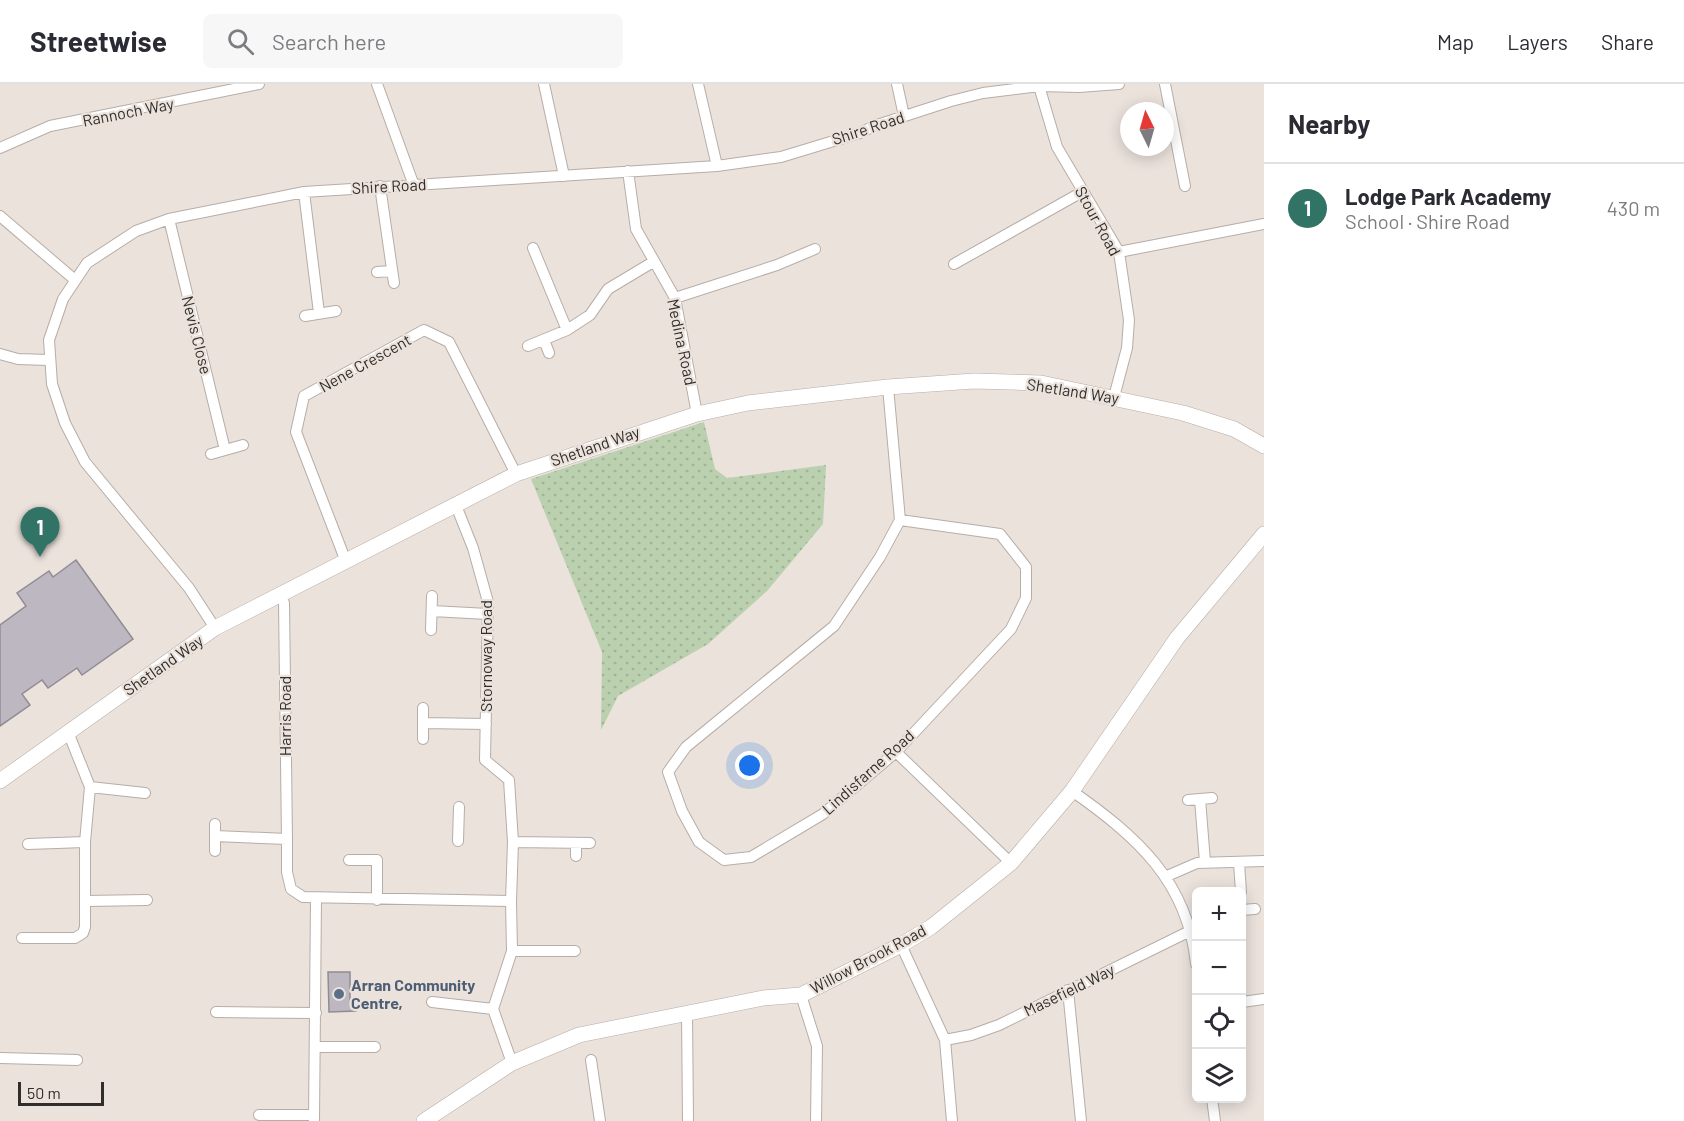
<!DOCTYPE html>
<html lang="en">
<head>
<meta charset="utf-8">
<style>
	:root { --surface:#fff; --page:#f7f7f7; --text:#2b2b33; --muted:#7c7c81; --line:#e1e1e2; --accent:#317466 }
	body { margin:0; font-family:Barlow,sans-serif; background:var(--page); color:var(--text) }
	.controls { position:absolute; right:18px; bottom:18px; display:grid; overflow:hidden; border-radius:9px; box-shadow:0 3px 15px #0003 }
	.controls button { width:54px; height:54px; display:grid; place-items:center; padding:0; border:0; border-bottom:2px solid var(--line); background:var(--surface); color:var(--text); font:30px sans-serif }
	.compass { position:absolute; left:1120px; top:18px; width:54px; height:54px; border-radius:50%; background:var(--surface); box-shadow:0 3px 15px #0003; rotate:355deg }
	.scale { position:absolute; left:18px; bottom:15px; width:86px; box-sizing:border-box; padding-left:6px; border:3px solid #302d2a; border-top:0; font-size:16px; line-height:21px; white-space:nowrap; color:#302d2a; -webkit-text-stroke:4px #ebe2dc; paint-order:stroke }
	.you { position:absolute; left:750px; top:682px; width:21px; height:21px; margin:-15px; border:4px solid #fff; border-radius:50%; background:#1a73e8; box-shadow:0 0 0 9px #1a73e833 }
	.badge { display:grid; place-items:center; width:39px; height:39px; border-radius:50%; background:var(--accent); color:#fff; font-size:20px; font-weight:700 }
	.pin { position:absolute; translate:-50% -50px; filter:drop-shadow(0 2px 3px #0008) }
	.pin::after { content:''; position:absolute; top:32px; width:21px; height:18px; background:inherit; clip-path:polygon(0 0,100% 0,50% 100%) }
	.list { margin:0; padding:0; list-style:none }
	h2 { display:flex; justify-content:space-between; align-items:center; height:78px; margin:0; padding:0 24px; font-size:26px }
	h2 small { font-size:20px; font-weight:400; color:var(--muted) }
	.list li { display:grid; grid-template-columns:39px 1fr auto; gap:18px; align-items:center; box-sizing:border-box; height:90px; padding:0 24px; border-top:2px solid var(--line) }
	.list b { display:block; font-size:22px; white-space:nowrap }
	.list p { margin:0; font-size:20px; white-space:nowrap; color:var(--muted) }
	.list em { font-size:20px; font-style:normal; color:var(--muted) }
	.icon { flex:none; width:33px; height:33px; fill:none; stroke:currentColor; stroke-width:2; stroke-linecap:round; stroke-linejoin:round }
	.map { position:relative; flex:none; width:1264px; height:1037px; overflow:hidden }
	header { display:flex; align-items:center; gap:36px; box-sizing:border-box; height:84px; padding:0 30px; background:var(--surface); border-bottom:2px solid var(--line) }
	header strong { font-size:28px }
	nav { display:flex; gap:33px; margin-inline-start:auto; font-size:21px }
	.search { width:420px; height:54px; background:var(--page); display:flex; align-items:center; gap:15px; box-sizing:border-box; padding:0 21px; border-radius:9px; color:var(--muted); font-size:22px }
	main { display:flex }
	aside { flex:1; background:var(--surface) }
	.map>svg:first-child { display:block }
</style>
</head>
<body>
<header>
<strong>Streetwise</strong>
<div class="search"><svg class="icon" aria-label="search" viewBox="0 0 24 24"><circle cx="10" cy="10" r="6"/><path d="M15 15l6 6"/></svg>Search here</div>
<nav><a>Map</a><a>Layers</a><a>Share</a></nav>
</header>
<main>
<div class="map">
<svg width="1264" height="1037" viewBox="0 0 1264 1037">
	<defs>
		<pattern id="park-dots" width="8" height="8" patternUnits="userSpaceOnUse" patternTransform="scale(1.5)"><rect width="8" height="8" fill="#bad0ae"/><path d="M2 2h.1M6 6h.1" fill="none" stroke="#a0b396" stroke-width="1.8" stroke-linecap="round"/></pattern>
	</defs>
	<rect width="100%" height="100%" fill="#ebe2dc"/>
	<path fill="url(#park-dots)" d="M 704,338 L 715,385 L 727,394 L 826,381 L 823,440 L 767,507 L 708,560 L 618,612 L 601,646 L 602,568 L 531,395 Z"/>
	<path fill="#bcb7c0" stroke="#918c94" stroke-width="1.5" d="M 76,476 L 133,555 L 82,591 L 77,584 L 48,604 L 42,596 L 22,610 L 30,621 L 0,642 L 0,541 L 26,522 L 17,509 L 49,487 L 53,493 Z
		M 328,888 L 350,888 L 350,916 L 356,916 L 356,927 L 329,928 Z"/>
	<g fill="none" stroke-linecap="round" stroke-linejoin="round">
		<defs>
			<path id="street" d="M 377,0 L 413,99
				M 544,0 L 564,92
				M 698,0 L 717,82
				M 897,0 L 904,32
				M 1165,0 L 1185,102
				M 1039,2 L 1057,63 L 1119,168 L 1129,236 L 1127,264 L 1114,313
				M 0,64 L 50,42 L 259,0
				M 628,87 L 636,145 L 675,214 L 697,330
				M 380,102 L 394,199
				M 304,108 L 319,229
				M 0,132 L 75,196
				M 169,135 L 225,366
				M 533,164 L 567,246
				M 1119,168 L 1264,140
				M 954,180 L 1082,108
				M 377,188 L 392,187
				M 675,214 L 777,181 L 815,165
				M 305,232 L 336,227
				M 544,256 L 549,269
				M 528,262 L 567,246 L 590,231 L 608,205 L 653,178
				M 0,270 L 18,275 L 48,276
				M 888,303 L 900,436 L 1000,450 L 1026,483 L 1026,514 L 1011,545 L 896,668 L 823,730 L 751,773 L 724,776 L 699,758 L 682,727 L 668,688 L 686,663 L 834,542 L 880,473 L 900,436
				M 211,370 L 243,361
				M 455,419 L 473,464 L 488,518 L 485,676 L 509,696 L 513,758
				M 345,475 L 296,348 L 304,312 L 424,246 L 449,258 L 516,390
				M 432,527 L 488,530
				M 215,544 L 189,504 L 85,378 L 65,339 L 52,300 L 49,256 L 63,215 L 87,179 L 136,147 L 169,135 L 304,108 L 717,82 L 781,73 L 860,49 L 874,42 L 951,17 L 983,9 L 1039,2 L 1079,3 L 1119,0
				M 431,546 L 432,512
				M 423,624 L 423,655
				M 423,639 L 486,640
				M 896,668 L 1011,779
				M 90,703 L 145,709
				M 1072,707 C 1136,752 1188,797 1196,880
				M 1200,715 L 1205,778
				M 1188,716 L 1212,714
				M 215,752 L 287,755 L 284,519 L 279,511
				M 287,755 L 287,788 L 291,805 L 303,813 L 511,817
				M 458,757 L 459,723
				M 28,760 L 85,758
				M 215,767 L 215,740
				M 576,772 L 576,759
				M 349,776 L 377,776 L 377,816
				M 1239,779 L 1241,808
				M 1167,792 L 1197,779 L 1264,777
				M 86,817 L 147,816
				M 1242,826 L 1255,825
				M 22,854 L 75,854 L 83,849 L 85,843 L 85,758 L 90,703 L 68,648
				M 901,861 L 945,956 L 952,1037
				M 512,867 L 575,867
				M 1068,906 L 1081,1037
				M 801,911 L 817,962 L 816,1037
				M 432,918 L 493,925
				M 1242,918 L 1264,915
				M 216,928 L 316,929
				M 687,928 L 688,1037
				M 945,956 L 971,951 L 999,941 L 1190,847
				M 315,963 L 375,963
				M 0,974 L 77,976
				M 591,976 L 600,1037
				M 512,979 L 493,925 L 512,867 L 511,817 L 513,758 L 590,759
				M 1212,1014 L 1215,1037
				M 259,1031 L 314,1031
				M 314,1037 L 316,814"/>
			<path id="secondary" d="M 0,697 L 215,544 L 516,390 L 697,330 L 748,319 L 888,303 L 974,297 L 1041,299 L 1183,329 L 1234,345 L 1264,362
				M 424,1037 L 512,979 L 579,951 L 763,914 L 801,911 L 901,861 L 931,843 L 1011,779 L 1072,707 L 1177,554 L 1264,450"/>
		</defs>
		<use href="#street" stroke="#b6ada7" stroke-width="12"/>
		<use href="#secondary" stroke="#b6ada7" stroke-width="16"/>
		<use href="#street" stroke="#fff" stroke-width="10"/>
		<use href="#secondary" stroke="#fff" stroke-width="15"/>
	</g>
	<circle fill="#5c6f8a" stroke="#ebe2dc" stroke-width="2" cx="339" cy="910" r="6"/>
	<g text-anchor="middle" stroke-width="4.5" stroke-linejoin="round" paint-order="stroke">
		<g font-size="16" fill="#302d2a" stroke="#ebe2dc">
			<text transform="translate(128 28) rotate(-11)" y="6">Rannoch Way</text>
			<text transform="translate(868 44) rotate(-18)" y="6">Shire Road</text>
			<text transform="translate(389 102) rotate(-3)" y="6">Shire Road</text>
			<text transform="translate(1098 137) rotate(61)" y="6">Stour Road</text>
			<text transform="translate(197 251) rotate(76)" y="6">Nevis Close</text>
			<text transform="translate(682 258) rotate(78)" y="6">Medina Road</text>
			<text transform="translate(365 279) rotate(-29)" y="6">Nene Crescent</text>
			<text transform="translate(1073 307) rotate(9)" y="6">Shetland Way</text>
			<text transform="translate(595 362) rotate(-19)" y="6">Shetland Way</text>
			<text transform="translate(486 572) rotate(-90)" y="6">Stornoway Road</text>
			<text transform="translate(163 581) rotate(-35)" y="6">Shetland Way</text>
			<text transform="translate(285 632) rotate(-90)" y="6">Harris Road</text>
			<text transform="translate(868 688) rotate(-42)" y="6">Lindisfarne Road</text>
			<text transform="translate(868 875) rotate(-28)" y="6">Willow Brook Road</text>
			<text transform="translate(1069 906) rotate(-26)" y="6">Masefield Way</text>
		</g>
		<g font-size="16" font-weight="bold" fill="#4e5e75" stroke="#ebe2dc" text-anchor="start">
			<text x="351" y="907">Arran Community<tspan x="351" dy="18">Centre,</tspan></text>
		</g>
	</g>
</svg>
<div class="controls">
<button>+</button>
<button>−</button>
<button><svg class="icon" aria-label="locate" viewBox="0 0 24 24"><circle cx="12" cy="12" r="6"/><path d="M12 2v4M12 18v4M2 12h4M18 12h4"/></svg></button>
<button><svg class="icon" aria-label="layers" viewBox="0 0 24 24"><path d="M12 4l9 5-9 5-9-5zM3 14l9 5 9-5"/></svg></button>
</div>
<svg class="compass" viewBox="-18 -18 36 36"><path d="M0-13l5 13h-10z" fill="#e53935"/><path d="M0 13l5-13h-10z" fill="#7c7c81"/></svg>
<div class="scale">50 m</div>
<div class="you"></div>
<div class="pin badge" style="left:40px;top:473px">1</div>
</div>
<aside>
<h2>Nearby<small></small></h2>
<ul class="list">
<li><span class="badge">1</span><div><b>Lodge Park Academy</b><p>School · Shire Road</p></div><em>430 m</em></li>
</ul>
</aside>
</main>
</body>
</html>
